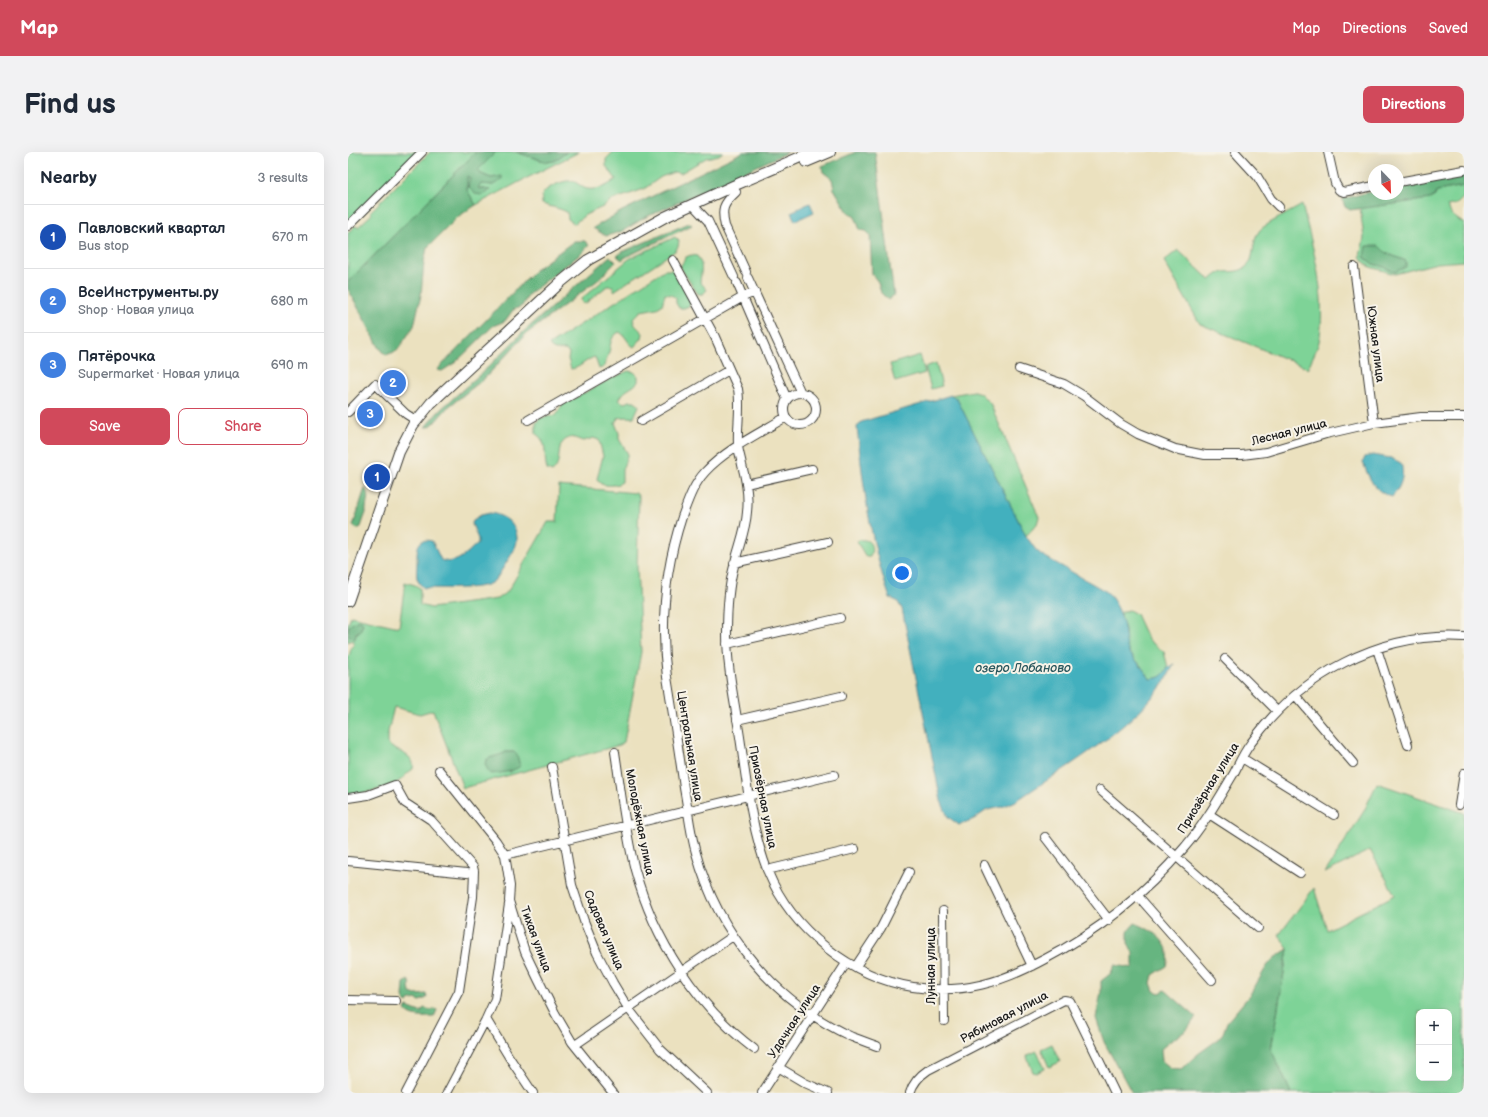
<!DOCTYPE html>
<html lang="en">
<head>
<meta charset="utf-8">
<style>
	:root { --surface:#fff; --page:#f2f2f3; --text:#1f2937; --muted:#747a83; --line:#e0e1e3; --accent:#d1495b }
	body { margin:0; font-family:"Balsamiq Sans",sans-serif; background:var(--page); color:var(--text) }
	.controls { position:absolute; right:12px; bottom:12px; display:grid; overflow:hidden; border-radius:8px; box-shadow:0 4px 16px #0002 }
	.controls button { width:36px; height:36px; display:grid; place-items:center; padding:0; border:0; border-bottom:1px solid var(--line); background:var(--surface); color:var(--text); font:20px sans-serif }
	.compass { position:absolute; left:1020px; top:12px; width:36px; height:36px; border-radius:50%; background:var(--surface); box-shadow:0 4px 16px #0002; rotate:157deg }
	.you { position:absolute; left:554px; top:421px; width:14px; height:14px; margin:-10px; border:3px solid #fff; border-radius:50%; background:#1a73e8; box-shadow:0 0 0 6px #1a73e833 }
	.badge { display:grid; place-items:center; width:26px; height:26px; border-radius:50%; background:var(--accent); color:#fff; font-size:13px; font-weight:700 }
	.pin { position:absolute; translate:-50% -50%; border:2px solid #fff; box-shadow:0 1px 4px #0006 }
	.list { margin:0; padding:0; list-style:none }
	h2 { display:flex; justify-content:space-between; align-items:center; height:52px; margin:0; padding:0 16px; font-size:17px }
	h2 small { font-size:13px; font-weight:400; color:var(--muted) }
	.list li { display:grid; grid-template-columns:26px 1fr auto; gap:12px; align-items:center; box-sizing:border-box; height:64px; padding:0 16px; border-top:1px solid var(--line) }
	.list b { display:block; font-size:15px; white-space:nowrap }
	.list p { margin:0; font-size:13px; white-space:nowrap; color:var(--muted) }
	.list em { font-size:13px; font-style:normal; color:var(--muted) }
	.actions { display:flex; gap:8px; padding:12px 16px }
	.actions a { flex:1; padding:9px 0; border:1px solid var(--accent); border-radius:8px; text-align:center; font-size:14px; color:var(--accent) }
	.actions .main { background:var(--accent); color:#fff }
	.map { position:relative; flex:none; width:1116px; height:941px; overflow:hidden; border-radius:8px }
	header { display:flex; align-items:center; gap:24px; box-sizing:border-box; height:56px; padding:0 20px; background:var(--accent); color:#fff }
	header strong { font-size:19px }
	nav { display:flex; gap:22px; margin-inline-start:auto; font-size:14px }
	.intro { display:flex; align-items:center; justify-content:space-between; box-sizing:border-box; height:96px; padding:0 24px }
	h1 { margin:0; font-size:28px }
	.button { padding:10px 18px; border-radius:8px; background:var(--accent); color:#fff; font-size:14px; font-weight:700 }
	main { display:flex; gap:24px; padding:0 24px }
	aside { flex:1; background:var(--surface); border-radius:8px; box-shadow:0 4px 16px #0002 }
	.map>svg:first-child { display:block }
</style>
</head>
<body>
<header>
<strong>Map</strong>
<nav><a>Map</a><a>Directions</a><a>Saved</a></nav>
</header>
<div class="intro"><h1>Find us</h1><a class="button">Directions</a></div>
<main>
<aside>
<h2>Nearby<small>3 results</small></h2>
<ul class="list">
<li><span class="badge" style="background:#1a4fb4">1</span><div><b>Павловский квартал</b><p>Bus stop</p></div><em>670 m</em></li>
<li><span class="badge" style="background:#3f7fe0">2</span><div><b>ВсеИнструменты.ру</b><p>Shop · Новая улица</p></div><em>680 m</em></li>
<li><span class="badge" style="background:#3f7fe0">3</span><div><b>Пятёрочка</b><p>Supermarket · Новая улица</p></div><em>690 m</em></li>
</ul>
<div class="actions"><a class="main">Save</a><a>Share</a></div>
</aside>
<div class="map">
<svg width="1116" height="941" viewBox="0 0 1116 941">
	<rect width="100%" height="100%" fill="#f7f3e8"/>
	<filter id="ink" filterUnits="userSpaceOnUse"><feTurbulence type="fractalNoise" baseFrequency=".025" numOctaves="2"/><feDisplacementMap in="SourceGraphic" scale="8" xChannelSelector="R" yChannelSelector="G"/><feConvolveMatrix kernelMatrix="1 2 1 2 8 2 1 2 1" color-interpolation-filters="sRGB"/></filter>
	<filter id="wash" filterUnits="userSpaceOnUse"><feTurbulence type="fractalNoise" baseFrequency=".012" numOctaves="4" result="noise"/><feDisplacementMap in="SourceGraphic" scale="16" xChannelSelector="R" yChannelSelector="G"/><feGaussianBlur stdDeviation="0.9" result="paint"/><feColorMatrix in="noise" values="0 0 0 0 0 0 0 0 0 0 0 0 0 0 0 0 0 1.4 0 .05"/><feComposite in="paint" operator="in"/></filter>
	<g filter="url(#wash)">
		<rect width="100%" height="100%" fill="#ebe1bf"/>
		<path fill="#7ed397" stroke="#4d785a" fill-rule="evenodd" d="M 4,0 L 72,0 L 0,71 L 0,2 Z
			M 82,0 L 128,0 L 0,130 L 0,81 L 7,74 L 10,75 L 24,62 L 22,60 Z
			M 148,0 L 168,0 L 199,10 L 206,9 L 219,0 L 231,0 L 175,28 L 128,53 L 119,38 L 119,24 L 122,25 L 121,35 L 142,38 L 130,36 L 133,32 L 145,33 L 153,25 L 143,26 L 133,22 L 130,18 Z
			M 265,0 L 375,0 L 371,3 L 358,6 L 333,21 L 326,20 L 313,25 L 296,37 L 262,49 L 257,54 L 237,63 L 226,72 L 220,67 L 219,60 C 211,56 203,55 194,52 C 194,47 193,43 196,40 C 200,35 216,28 222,29 C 228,29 231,33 236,36 C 246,40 261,34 268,27 L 258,14 L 258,7 Z
			M 1116,34 L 1116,45 L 1109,52 L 1099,54 L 1104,63 L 1116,72 L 1116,109 L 1089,111 L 1047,122 L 1022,115 L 1015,109 L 1012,104 L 1016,86 L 1012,56 L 1082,47 L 1089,39 ZM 1031,94 L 1038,101 L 1058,109 L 1047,120 L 1036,115 L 1025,112 L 1016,105 Z
			M 954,53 C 965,95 978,140 972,184 C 971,195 964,206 960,216 L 852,172 L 816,109 L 830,98 L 862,128 C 865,126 868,122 872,121 C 881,118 889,122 898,115 C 908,107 903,88 912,78 C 916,73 946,58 954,53 Z
			M 327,85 L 331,89 L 330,95 L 327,99 L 266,139 L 265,134 L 259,134 L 237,152 L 234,151 L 233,147 L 281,107 Z
			M 343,103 L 349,104 C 356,112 353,120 352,130 L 356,134 L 359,138 L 355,142 L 350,142 L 332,115 L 338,105 Z
			M 316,118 L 327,118 L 343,148 L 341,154 L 336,156 L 331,156 L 328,151 L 328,146 L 323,143 L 317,142 L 314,153 L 309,156 L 293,159 L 285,167 L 287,173 L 295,181 L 294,186 L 286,195 C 279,191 278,183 271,180 C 260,187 264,193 260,203 C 259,207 257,210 256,215 L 251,217 L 247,205 C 238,207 233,216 223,217 L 220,207 L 221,202 L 218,198 L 207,198 L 203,196 L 201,193 Z
			M 572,203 L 577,221 L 547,230 L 542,212 Z
			M 588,211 L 594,234 L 583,237 L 577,215 Z
			M 280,219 L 286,220 L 290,224 L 290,230 C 283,238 277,236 271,248 L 276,251 L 282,249 L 287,249 L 291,254 L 286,265 C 280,266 276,264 270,266 L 267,271 L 271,281 L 271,287 L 280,302 L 274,318 L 274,330 C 268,334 260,334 253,332 L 249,327 L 255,304 L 251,288 L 245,286 C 243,287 239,288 236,289 C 231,289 227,284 221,286 C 205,292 216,312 204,320 L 199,318 C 195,305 201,290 188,282 L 188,271 L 192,266 L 208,263 L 214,253 L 264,226 Z
			M 626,239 L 632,241 L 642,251 L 691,365 L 689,372 L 678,384 L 609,247 L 603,243 Z
			M 211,334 L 288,341 L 291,345 L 289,414 L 293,500 L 276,590 L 272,593 L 115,636 L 85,558 L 72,562 L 46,555 L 39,584 L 39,591 C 47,601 68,601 65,617 C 60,620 57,624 53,628 C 38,638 17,640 0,644 L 0,505 C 3,501 2,496 6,492 L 4,488 L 0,490 L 0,483 L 3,486 L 12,479 L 15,472 L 1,474 L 0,479 L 0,473 L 3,464 L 51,475 L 57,430 L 67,433 L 72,436 L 72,453 L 83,456 L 149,447 L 160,439 L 200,370 L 209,370 ZM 158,600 L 166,600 L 163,620 L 155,619 L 144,622 L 141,606 L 152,604 Z
			M 511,388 C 523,386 526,395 522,405 L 518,405 L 509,390 Z
			M 781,458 L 788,462 L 798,484 L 803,490 L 816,500 L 820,515 C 816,524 812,526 802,527 L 793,514 L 782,501 L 778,492 L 777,477 L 774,469 L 773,460 Z
			M 1029,631 L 1116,661 L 1116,941 L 943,941 L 923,898 L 940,797 L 931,783 L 966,736 L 979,778 L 1047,743 L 1022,698 L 977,721 L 1016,659 ZM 1071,860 L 1101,860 L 1101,926 L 1071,926 Z
			M 704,892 L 712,910 L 701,915 L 693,897 Z
			M 689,899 L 697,917 L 688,921 L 685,920 L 679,905 L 680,903 Z"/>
		<path fill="#66b580" stroke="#41684e" d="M 128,0 L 148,0 L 130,18 L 133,22 L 143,26 L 154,24 L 154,28 L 145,33 L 133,32 L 130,36 L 142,38 L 134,43 L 127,42 L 120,35 L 122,26 L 119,24 L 119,38 L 128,53 L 111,64 L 79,96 L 76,110 L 73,143 L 66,174 L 49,199 L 38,203 L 31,195 L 0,137 L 0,130 Z
			M 168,0 L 219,0 L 206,9 L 199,10 Z
			M 395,0 L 440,0 L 296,66 L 275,79 L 258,84 L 245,76 L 274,59 Z
			M 508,0 L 527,0 L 546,143 L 540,148 L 533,141 L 530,130 L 524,122 L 522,83 L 518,79 L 512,78 L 508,67 L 505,63 L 500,60 L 486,37 L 484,27 L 475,20 L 474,14 Z
			M 1116,22 L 1116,34 L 1089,39 L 1087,44 L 1082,47 L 1002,58 L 997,55 L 994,47 L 1026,39 L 1026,42 L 1050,42 L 1050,35 Z
			M 341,71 L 344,73 L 278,105 L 274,108 L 269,104 L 274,100 Z
			M 226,89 L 237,89 L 241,93 L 234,101 L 181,142 L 174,154 L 165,158 L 157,169 L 145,174 L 108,210 L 94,219 L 89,218 L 187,118 Z
			M 1018,94 L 1031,94 L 1038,101 L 1058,109 L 1058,115 L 1047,120 L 1036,115 L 1025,112 L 1016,105 Z
			M 262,104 L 268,110 L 250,128 L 178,182 L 137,226 L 99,256 L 86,271 L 81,275 L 77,275 L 92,258 L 139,216 L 173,182 Z
			M 17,336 C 23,345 17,352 18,361 L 16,366 L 13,375 L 9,377 L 5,374 Z
			M 8,469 L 13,469 L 15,472 L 12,479 L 8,481 L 7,487 L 0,483 L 1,474 Z
			M 158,600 L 166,600 L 169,603 L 172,614 C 168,619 147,623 141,621 L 137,612 L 138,608 C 143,604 152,604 158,600 Z
			M 787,771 C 805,778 826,792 819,814 L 805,823 L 803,831 L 806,839 L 812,841 L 817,838 L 848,865 L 839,878 L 821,890 L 813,897 L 814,909 L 823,916 L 833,917 L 850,902 L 868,889 L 875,881 L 879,870 L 901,844 L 919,814 L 926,806 L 940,797 L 923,897 L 943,941 L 784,941 L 756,890 L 748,866 L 753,840 L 753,829 L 762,822 L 767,813 L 785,816 L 785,801 L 780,791 L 780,779 Z
			M 60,828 L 63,832 L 61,834 L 62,841 L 68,843 L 78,842 L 79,846 L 72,849 L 67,847 L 61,849 L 60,851 L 57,850 L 55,845 L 56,831 Z
			M 59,855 L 72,860 L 74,860 L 74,858 L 76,856 L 83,858 L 88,857 L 89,858 L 86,865 C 76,865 64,867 57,858 Z"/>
		<path fill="#42b0be" stroke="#2f666d" d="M 462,51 L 466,60 L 447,69 L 443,60 Z
			M 603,243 L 609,247 L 678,384 L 688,398 L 694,403 L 759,440 C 770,452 775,466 777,482 C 778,488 778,494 781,500 C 784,504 788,508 791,512 C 795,517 799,522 802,527 C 819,526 814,518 826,512 C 804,566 716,616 668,649 L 654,655 L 639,658 L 626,667 L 611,673 L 600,665 L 593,649 L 554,457 L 549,449 L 542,446 C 522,391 515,332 509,275 L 513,270 Z
			M 1024,303 L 1043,306 L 1053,311 C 1057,323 1053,335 1044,345 C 1027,341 1020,325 1015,310 L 1017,305 Z
			M 142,361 C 156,363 170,372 169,389 C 168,397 161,406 157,413 C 152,420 149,429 141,432 C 128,438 91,436 76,436 C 73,434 70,430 69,426 C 68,421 69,415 69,410 C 69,398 68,385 84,389 L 93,408 C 109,414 118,401 130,391 L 130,387 L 124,372 L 125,368 L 133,363 Z"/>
	</g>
	<g filter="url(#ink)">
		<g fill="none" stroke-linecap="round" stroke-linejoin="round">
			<defs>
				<path id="minor" d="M 887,0 L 909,24 L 923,47 L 931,55
					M 980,0 L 987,31 L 991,38 L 996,40 L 1026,34
					M 1050,30 L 1116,18
					M 388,40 C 375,52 373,57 377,74 L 398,120
					M 344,52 L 360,69 L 386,125
					M 0,74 L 74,0
					M 325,108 L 367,185 L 390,237 C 393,256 389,274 390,292 C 390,299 393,306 394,313 C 398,328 401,344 399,360 C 398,378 390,396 386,414 C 380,436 379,459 379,482 C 379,518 388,556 393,592 C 399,634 404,679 420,720 C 444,778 503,825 565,835 C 614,843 655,830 697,807 C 751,779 797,742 836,696 C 856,673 871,646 886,621 C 891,611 896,600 903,591 C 952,523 1031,480 1116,485
					M 1006,115 L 1026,271
					M 400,126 L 453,241
					M 389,131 L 439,247
					M 671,217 L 716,232 L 736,244 L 773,272 L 790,282 L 827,297 L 857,303 L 894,303 L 918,300 L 978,282 L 1026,271 L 1073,265 L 1116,265
					M436 257a16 16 0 1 1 32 0a16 16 0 1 1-32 0Z
					M 0,260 L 27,232 L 58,262 L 69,269
					M 438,265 C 412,281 378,297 357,320 C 345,333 340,349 334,365 C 317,417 312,471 319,525 C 325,562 331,599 336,636 C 340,657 342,680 348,701 C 370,782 427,850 504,885 C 512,888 521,891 529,894
					M 180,268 L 395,145 L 407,140
					M 293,269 L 381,218
					M 398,332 L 464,317
					M 386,411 L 480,390
					M 379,492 L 492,466
					M 1029,497 L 1060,593
					M 877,507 L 929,559
					M 947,543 L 1005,611
					M 389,568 L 493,544
					M 267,600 C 273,639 277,679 287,718 C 306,788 348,853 406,897
					M 894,606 L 986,663
					M 204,615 L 224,733 L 236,769 L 249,801 L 265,831 L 280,856 L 312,897 L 359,941
					M 91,618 L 148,689 L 157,703 L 162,734 L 161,749 L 177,800 L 190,827 L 207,861 L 224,890 L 265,941
					M 752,638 L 910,776
					M 0,646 L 20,643 L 47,633 L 57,651 L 83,668 L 125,715 L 126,719 L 125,745 L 111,839 L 58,941
					M 1111,653 L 1116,621
					M 861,662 L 952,721
					M 697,685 L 761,768
					M 157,703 L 486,623
					M 0,709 L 119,721
					M 636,713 L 684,814
					M 419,718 L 507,697
					M 790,744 L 864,828
					M 595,759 L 596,869
					M 508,814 L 533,776 L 561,720
					M 0,848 L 48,849
					M 138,867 L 161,905 L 185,941
					M 227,893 L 385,784
					M 430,915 L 457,931 L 480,941
					M 99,941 L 138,867 L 147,847 L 161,752
					M 414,941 L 499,810
					M 562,941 C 565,931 571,924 580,918 L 716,848 L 722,849 L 724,853 L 767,941"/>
				<path id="major" d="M 458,10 L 482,0
					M 0,449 L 51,300 L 65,273 L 83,251 L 213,130 L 240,108 L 317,65 L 385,34 L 464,0"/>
			</defs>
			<use href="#minor" stroke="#3b3a34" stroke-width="10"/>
			<use href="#major" stroke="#3b3a34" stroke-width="12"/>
			<use href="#minor" stroke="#fff" stroke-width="8"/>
			<use href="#major" stroke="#fff" stroke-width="10"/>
		</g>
	</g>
	<g text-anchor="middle" stroke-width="4" stroke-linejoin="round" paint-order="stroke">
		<g font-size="12" fill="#1c1c1c" stroke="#f7f3e8">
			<text transform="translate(1028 192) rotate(83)" y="4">Южная улица</text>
			<text transform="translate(941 280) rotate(-14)" y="4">Лесная улица</text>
			<text transform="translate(342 594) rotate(81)" y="4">Центральная улица</text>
			<text transform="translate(860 636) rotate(-58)" y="4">Приозёрная улица</text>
			<text transform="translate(415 645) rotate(79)" y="4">Приозёрная улица</text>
			<text transform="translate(292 670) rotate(79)" y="4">Молодёжная улица</text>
			<text transform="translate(256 778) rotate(67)" y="4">Садовая улица</text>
			<text transform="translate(188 787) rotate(70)" y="4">Тихая улица</text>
			<text transform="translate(583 814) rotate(-90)" y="4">Лунная улица</text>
			<text transform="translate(656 865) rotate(-28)" y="4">Рябиновая улица</text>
			<text transform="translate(446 869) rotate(-57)" y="4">Удачная улица</text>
		</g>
		<g font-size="13" font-style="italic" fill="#2b575d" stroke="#f7f3e8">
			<text x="675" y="520">озеро Лобаново</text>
		</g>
	</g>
</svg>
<div class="controls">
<button>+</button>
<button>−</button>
</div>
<svg class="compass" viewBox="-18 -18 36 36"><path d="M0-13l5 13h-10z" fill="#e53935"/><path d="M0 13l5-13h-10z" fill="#747a83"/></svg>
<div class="you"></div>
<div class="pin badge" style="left:29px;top:325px;background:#1a4fb4">1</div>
<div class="pin badge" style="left:45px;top:231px;background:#3f7fe0">2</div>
<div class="pin badge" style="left:22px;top:262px;background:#3f7fe0">3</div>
</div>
</main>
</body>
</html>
